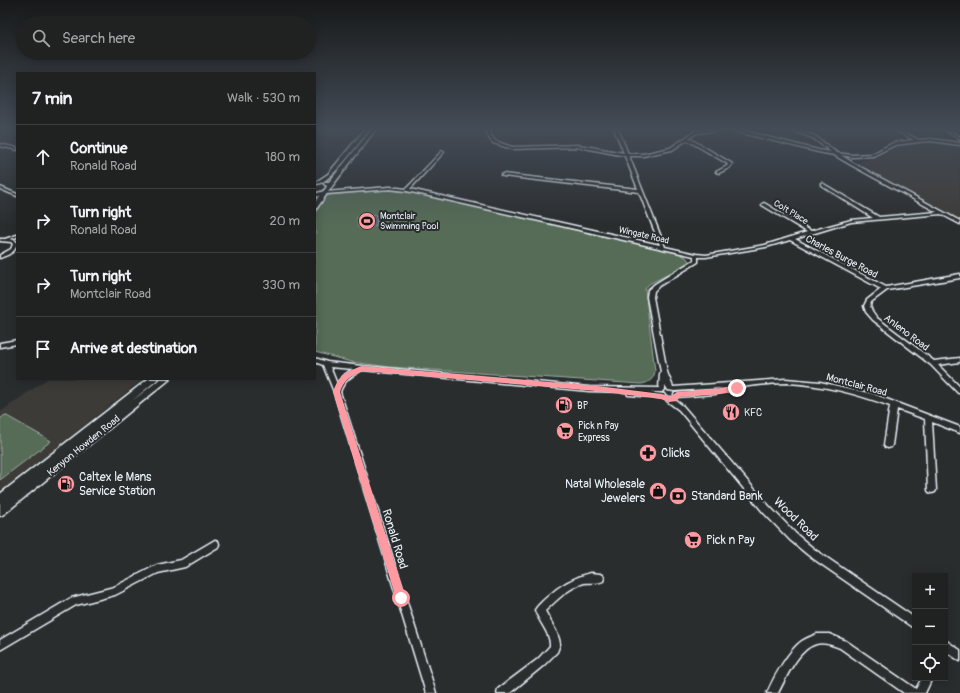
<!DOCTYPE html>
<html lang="en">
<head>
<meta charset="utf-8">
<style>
	:root { --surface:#202222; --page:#2d2f2f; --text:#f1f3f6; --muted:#a2a4a5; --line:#3d3f40 }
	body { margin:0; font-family:Pangolin,sans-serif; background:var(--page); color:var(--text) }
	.controls { position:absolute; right:12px; bottom:12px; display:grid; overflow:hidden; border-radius:0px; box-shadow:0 2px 10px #0003 }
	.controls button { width:36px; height:36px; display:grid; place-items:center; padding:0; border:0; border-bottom:1px solid var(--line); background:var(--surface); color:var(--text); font:20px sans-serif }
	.stop { position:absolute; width:12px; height:12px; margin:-9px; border:3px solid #ff9aa2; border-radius:50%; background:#fff }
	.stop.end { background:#ff9aa2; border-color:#fff; box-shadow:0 1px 4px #0008 }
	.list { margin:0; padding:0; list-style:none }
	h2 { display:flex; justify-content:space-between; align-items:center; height:52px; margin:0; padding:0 16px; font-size:17px }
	h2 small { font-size:13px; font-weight:400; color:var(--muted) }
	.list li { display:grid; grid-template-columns:26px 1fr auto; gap:12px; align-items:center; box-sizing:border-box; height:64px; padding:0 16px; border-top:1px solid var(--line) }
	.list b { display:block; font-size:15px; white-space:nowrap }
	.list p { margin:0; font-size:13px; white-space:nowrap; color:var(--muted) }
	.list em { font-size:13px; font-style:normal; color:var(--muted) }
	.icon { flex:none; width:22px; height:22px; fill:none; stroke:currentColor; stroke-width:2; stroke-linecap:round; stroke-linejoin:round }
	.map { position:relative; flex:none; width:960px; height:693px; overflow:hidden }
	.search { position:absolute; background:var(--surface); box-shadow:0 2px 10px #0003; left:16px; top:16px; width:300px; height:44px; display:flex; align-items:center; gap:10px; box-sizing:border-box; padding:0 14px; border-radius:22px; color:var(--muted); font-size:15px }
	.panel { position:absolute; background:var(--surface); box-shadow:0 2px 10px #0003; left:16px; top:72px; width:300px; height:308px; border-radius:0px }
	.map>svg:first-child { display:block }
</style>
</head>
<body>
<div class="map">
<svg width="960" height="693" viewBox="0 0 960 693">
	<rect width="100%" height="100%" fill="#2a2d2e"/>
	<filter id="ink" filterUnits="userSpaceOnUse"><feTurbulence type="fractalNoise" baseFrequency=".025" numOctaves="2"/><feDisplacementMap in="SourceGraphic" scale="8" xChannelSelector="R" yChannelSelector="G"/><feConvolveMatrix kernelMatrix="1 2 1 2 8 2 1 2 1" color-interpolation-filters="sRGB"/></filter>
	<g filter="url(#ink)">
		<path fill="#3c3a38" d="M 927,142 L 960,146 L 960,221 L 856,163 L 883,154 L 891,147 Z
			M 47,379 L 143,379 L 0,492 L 0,412 Z"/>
		<path fill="#576c57" stroke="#a0aea8" d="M 388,190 L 425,195 L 678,253 L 686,257 L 689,261 L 687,265 L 649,284 L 645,289 L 655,371 C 654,379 649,383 641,384 L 390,367 L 351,362 L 315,352 L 315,213 L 324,198 L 330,195 Z
			M 5,415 L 51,441 L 0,480 L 0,419 Z"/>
		<path fill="#4f6372" stroke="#8c9ca8" d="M 376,215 L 377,225 L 358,227 L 357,217 Z"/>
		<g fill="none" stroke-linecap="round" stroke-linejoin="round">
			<defs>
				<path id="minor" d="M 486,129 L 490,129 L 491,135 L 495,141 L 512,147 L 579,145 L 624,153 L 614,129 L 618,129 L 628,154 L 643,154 L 670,148 L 695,131 L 715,129 L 726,129 L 724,130 L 697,133 L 689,138 L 731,163 L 732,164 L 729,168 L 719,173 L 716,172 L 727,166 L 728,164 L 687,140 L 672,150 L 643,156 L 629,156 L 665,247 L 696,254 L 706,255 L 765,245 L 807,232 L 762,205 L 762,204 L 764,203 L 811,231 L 851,220 L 873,218 L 821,185 L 821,183 L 822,183 L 879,217 L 937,212 L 851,165 L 834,155 L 818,152 L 726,129 L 741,130 L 818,150 L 831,152 L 813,138 L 788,129 L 793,129 L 815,136 L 837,153 L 852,155 L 872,154 L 893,143 L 914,140 L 893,129 L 897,129 L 919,140 L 931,139 L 960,143 L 960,145 L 931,141 L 918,142 L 895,145 L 873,156 L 852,157 L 841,155 L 853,163 L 960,221 L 960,224 L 941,214 L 851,222 L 795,239 L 886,287 L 960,274 L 960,278 L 887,290 L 871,302 L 870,306 L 872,311 L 877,318 L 934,361 L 960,358 L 960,362 L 938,365 L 960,387 L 960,393 L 958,393 L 931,365 L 873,320 L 866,312 L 864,306 L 867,300 L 881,289 L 790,240 L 766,247 L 706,257 L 698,257 L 698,262 L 659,286 L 654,291 L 653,297 L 667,372 L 673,387 L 786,379 L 820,382 L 873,394 L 960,427 L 960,433 L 932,422 L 936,490 L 935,492 L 932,493 L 929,492 L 928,490 L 925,419 L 897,409 L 892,445 L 891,447 L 888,448 L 885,447 L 884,445 L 890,406 C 858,394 823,385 788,383 C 772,383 756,385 741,387 L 740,389 L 738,389 L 715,394 L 677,397 L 675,397 L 674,395 L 675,393 L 677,393 L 715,390 L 723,388 L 674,391 L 668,390 L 665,385 L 665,388 L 662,392 L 648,392 L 664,394 L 665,396 L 664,398 L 662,398 L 630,395 L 628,395 L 627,392 L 589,391 L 362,370 C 352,376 344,380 340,392 L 436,693 L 426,693 L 334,392 L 323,365 L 315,362 L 315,358 L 327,362 L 362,366 L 589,387 L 659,388 L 660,374 L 661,372 L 647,297 L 648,290 L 655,284 L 694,260 L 694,256 L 407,191 L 390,189 L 325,194 L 323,193 L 325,192 L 390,187 L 406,189 L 442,151 L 444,152 L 443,153 L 410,189 L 660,245 L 639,192 L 503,176 L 501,175 L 503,174 L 638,189 L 625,156 L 579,147 L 512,149 L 493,143 L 487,135 ZM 330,367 L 353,369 L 343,376 L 337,384 Z
					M 943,129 L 947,129 L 960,137 L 960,139 Z
					M 0,144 L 17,148 L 17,150 L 0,146 Z
					M 0,187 L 17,194 L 17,196 L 0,189 Z
					M 17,235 L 17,237 L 10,239 L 14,240 L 17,242 C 17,252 8,255 0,258 L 0,255 L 11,249 L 13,244 L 11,242 L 0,241 L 0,239 L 5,239 Z
					M 17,340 L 17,344 L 0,347 L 0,343 Z
					M 667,397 L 671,397 L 683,406 L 769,506 L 796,534 L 814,549 L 915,618 L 915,629 L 808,555 L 790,540 L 763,512 L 679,410 L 667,401 L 666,399 Z
					M 215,540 L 218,541 L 219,544 L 218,547 L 185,567 L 158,573 L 115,595 L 76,605 L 0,650 L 0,640 L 71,598 L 114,587 L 157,565 L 181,560 Z
					M 591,573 L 600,574 L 603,575 L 604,578 L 603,581 C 597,584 590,582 584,583 C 569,587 556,601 545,611 L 556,631 L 559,639 L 560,644 L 557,652 L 544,665 L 510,693 L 497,693 L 498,689 L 538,659 L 550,646 C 551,634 539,622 535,610 C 538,605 542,602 546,598 C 559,586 574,577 591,573 Z
					M 817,634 L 829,634 L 846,641 L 916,689 L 922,678 L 932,678 L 925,693 L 904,693 L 840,648 C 832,645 824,642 816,644 C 798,649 786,678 778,693 L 767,693 C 774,677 788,651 802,641 C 807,638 812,636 817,634 Z
					M 945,640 L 960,650 L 960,661 L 945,651 Z"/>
				<path id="tertiary" d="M 365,129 L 369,129 C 361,141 329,185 316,184 L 316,182 L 328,174 Z
					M 372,129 L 376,129 L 333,185 L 317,208 L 315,209 L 315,203 L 319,196 L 315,197 L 315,193 C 321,193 325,191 327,186 L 324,184 L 324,182 L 329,182 Z
					M 148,379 L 158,379 L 132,401 L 160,379 L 170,379 L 4,514 L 0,516 L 0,494 Z"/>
			</defs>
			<use href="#minor" stroke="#e8f1f8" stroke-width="3"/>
			<use href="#tertiary" stroke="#e8f1f8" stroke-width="3"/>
			<use href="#minor" fill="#2a2d2e" fill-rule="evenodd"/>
			<use href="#tertiary" fill="#2a2d2e" fill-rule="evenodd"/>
		</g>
	</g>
	<linearGradient id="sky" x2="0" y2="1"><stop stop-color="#171919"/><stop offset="0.57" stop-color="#444c57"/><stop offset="1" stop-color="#444c57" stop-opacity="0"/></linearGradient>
	<rect width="960" height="226" fill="url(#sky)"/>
	<path fill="#ff9aa2" d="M 362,366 L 597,386 L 662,394 L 670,397 L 677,392 L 715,389 L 737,385 L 741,388 C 734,395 691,396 679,397 L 677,401 L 669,402 L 661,399 L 597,391 L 363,371 C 350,377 345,378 340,392 L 406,598 L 405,601 L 401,603 L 398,601 L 396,598 L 333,392 C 339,375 345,372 362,366 Z"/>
	<defs>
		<symbol id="stadium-disc" viewBox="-11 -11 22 22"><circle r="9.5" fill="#ff9aa2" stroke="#2a2d2e"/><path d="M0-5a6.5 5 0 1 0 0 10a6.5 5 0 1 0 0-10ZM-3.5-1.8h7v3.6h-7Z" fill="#111"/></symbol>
		<symbol id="fuel-disc" viewBox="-11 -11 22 22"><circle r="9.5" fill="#ff9aa2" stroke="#2a2d2e"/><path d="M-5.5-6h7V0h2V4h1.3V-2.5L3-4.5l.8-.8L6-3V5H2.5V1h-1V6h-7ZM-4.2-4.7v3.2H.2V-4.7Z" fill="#111"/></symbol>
		<symbol id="restaurant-disc" viewBox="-11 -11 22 22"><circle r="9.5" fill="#ff9aa2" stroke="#2a2d2e"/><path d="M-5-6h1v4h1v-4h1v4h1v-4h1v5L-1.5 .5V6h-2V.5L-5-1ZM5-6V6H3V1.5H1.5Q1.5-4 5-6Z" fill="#111"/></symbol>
		<symbol id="supermarket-disc" viewBox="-11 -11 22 22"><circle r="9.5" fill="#ff9aa2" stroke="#2a2d2e"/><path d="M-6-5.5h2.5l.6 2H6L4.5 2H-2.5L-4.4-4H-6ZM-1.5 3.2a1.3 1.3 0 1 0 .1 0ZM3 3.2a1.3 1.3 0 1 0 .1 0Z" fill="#111"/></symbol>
		<symbol id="pharmacy-disc" viewBox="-11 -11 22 22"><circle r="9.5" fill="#ff9aa2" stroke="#2a2d2e"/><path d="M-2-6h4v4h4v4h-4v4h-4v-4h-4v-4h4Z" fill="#111"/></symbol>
		<symbol id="shop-disc" viewBox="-11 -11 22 22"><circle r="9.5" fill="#ff9aa2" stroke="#2a2d2e"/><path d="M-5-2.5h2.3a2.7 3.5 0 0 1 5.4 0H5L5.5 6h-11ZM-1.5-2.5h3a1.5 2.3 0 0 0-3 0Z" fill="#111"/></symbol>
		<symbol id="bank-disc" viewBox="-11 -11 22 22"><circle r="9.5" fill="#ff9aa2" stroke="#2a2d2e"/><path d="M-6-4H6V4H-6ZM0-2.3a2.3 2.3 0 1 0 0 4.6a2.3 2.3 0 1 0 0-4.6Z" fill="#111"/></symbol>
	</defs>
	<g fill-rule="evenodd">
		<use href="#stadium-disc" x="357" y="211" width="20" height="20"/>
		<use href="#fuel-disc" x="554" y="395" width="20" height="20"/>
		<use href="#restaurant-disc" x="721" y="402" width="20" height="20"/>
		<use href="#supermarket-disc" x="555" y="421" width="20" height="20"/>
		<use href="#pharmacy-disc" x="638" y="443" width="20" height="20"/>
		<use href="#fuel-disc" x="56" y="474" width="20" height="20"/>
		<use href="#shop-disc" x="648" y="481" width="20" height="20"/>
		<use href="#bank-disc" x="668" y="486" width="20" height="20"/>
		<use href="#supermarket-disc" x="683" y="530" width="20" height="20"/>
	</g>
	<g text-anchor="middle" stroke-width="4" stroke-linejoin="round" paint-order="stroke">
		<g font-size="9" fill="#e8f1f8" stroke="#2a2d2e">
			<text transform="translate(791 212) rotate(31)" y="3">Colt Place</text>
			<text transform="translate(644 235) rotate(13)" y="3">Wingate Road</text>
		</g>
		<g font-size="9" fill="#e8f1f8" stroke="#2a2d2e" text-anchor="start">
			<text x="380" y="219">Montclair<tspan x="380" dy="10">Swimming Pool</tspan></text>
		</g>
		<g font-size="10" fill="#e8f1f8" stroke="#2a2d2e">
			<text transform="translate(842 256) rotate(28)" y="4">Charles Burge Road</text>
			<text transform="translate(907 332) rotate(37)" y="4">Anleno Road</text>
			<text transform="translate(857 384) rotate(15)" y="4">Montclair Road</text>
			<text transform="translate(83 445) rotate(-39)" y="4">Kenyon Howden Road</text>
		</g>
		<g font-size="10" fill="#e8f1f8" stroke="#2a2d2e" text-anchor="start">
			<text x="577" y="409">BP</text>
			<text x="744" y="416">KFC</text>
			<text x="578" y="429">Pick n Pay<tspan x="578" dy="12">Express</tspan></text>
		</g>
		<g font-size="12" fill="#e8f1f8" stroke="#2a2d2e" text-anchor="start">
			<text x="661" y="457">Clicks</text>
			<text x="79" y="481">Caltex le Mans<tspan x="79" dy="14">Service Station</tspan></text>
			<text x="645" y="488" text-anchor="end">Natal Wholesale<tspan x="645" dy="14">Jewelers</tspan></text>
			<text x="691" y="500">Standard Bank</text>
			<text x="706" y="544">Pick n Pay</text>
		</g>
		<g font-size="12" fill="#e8f1f8" stroke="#2a2d2e">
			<text transform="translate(796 519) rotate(44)" y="4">Wood Road</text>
			<text transform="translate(395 539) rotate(73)" y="4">Ronald Road</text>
		</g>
	</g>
</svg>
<div class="controls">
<button>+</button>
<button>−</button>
<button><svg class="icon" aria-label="locate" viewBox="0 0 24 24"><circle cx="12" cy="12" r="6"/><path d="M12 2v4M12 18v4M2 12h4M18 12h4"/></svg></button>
</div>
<div class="stop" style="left:401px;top:598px"></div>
<div class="stop end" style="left:737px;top:388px"></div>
<div class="search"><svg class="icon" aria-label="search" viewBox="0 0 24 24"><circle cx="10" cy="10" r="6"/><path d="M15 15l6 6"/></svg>Search here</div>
<section class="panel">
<h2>7 min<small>Walk · 530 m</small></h2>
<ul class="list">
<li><svg class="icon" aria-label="ahead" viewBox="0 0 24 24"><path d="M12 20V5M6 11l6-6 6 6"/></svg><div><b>Continue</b><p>Ronald Road</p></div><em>180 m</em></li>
<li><svg class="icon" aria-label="right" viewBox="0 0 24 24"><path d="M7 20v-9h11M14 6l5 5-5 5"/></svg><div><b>Turn right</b><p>Ronald Road</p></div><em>20 m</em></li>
<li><svg class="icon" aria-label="right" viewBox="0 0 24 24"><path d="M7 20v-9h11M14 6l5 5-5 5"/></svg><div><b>Turn right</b><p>Montclair Road</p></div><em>330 m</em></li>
<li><svg class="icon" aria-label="arrive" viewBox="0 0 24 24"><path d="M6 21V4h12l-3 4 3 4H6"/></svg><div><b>Arrive at destination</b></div></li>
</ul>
</section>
</div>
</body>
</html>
